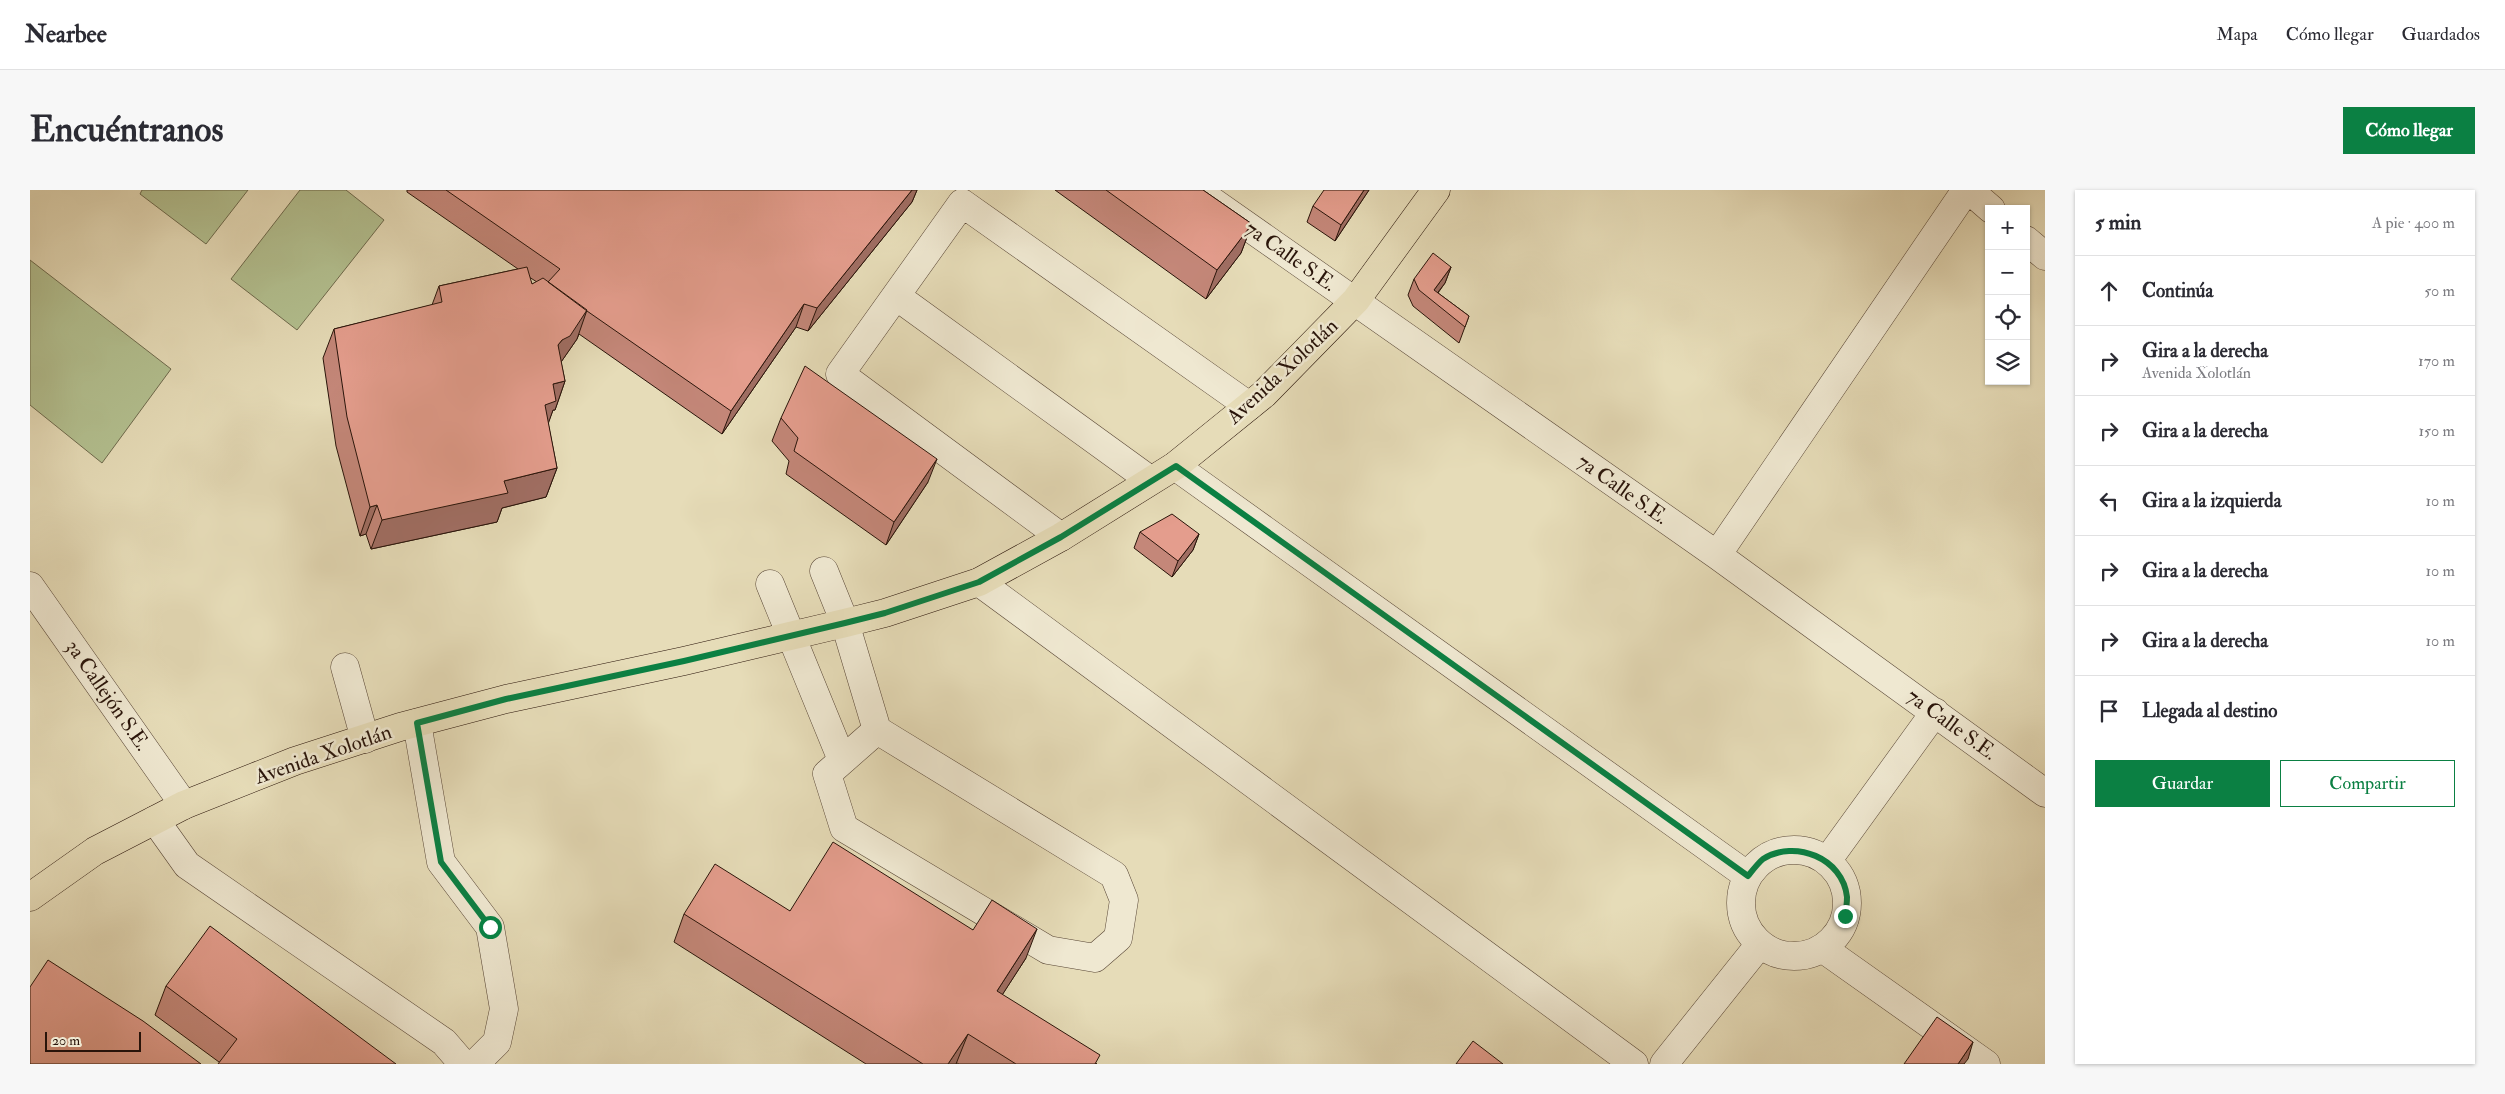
<!DOCTYPE html>
<html lang="es">
<head>
<meta charset="utf-8">
<style>
	:root { --surface:#fff; --page:#f7f7f7; --text:#2b2b33; --muted:#7c7c81; --line:#e1e1e2; --accent:#0b8043 }
	body { margin:0; font-family:"IM FELL Double Pica",serif; background:var(--page); color:var(--text) }
	.controls { position:absolute; right:15px; top:15px; display:grid; overflow:hidden; border-radius:0px; box-shadow:0 1px 4px #0004 }
	.controls button { width:45px; height:45px; display:grid; place-items:center; padding:0; border:0; border-bottom:1px solid var(--line); background:var(--surface); color:var(--text); font:25px sans-serif }
	.scale { position:absolute; left:15px; bottom:12px; width:96px; box-sizing:border-box; padding-left:5px; border:2px solid #29140a; border-top:0; font-size:14px; line-height:18px; white-space:nowrap; color:#29140a; -webkit-text-stroke:4px #efe8d1; paint-order:stroke }
	.stop { position:absolute; width:15px; height:15px; margin:-11px; border:4px solid #0b8043; border-radius:50%; background:#fff }
	.stop.end { background:#0b8043; border-color:#fff; box-shadow:0 1px 5px #0008 }
	.list { margin:0; padding:0; list-style:none }
	h2 { display:flex; justify-content:space-between; align-items:center; height:65px; margin:0; padding:0 20px; font-size:21px }
	h2 small { font-size:16px; font-weight:400; color:var(--muted) }
	.list li { display:grid; grid-template-columns:32px 1fr auto; gap:15px; align-items:center; box-sizing:border-box; height:70px; padding:0 20px; border-top:1px solid var(--line) }
	.list b { display:block; font-size:19px; white-space:nowrap }
	.list p { margin:0; font-size:16px; white-space:nowrap; color:var(--muted) }
	.list em { font-size:16px; font-style:normal; color:var(--muted) }
	.actions { display:flex; gap:10px; padding:15px 20px }
	.actions a { flex:1; padding:11px 0; border:1px solid var(--accent); border-radius:0px; text-align:center; font-size:18px; color:var(--accent) }
	.actions .main { background:var(--accent); color:#fff }
	.icon { flex:none; width:28px; height:28px; fill:none; stroke:currentColor; stroke-width:2; stroke-linecap:round; stroke-linejoin:round }
	.map { position:relative; flex:none; width:2015px; height:874px; overflow:hidden; border-radius:0px }
	header { display:flex; align-items:center; gap:30px; box-sizing:border-box; height:70px; padding:0 25px; background:var(--surface); border-bottom:1px solid var(--line) }
	header strong { font-size:24px }
	nav { display:flex; gap:28px; margin-inline-start:auto; font-size:18px }
	.intro { display:flex; align-items:center; justify-content:space-between; box-sizing:border-box; height:120px; padding:0 30px }
	h1 { margin:0; font-size:35px }
	.button { padding:12px 22px; border-radius:0px; background:var(--accent); color:#fff; font-size:18px; font-weight:700 }
	main { display:flex; gap:30px; padding:0 30px }
	aside { flex:1; background:var(--surface); border-radius:0px; box-shadow:0 1px 4px #0004 }
	.map>svg:first-child { display:block }
</style>
</head>
<body>
<header>
<strong>Nearbee</strong>
<nav><a>Mapa</a><a>Cómo llegar</a><a>Guardados</a></nav>
</header>
<div class="intro"><h1>Encuéntranos</h1><a class="button">Cómo llegar</a></div>
<main>
<div class="map">
<svg width="2015" height="874" viewBox="0 0 2015 874">
	<rect width="100%" height="100%" fill="#e6dcb8"/>
	<filter id="stains"><feTurbulence type="fractalNoise" baseFrequency=".004" numOctaves="4"/><feColorMatrix values="0 0 0 0 .2 0 0 0 0 .09 0 0 0 0 .02 0 0 0 .5 -.17"/></filter>
	<radialGradient id="worn" r=".72"><stop offset=".6" stop-color="#630" stop-opacity="0"/><stop offset="1" stop-color="#630" stop-opacity=".3"/></radialGradient>
	<path fill="#b3c090" stroke="#6e6a4d" d="M 112,0 L 218,0 L 176,54 L 110,4 Z
		M 270,0 L 316,0 L 354,30 L 267,140 L 201,89 Z
		M 0,70 L 141,179 L 72,273 L 0,215 Z"/>
	<g fill="none" stroke-linecap="round" stroke-linejoin="round">
		<defs>
			<path id="minor" d="M 1166,0 L 1687,365 L 2015,603
				M 1939,0 L 1961,19
				M 1996,50 L 2015,66
				M 866,106 L 1120,290
				M 1145,276 L 1718,686
				M 1031,347 L 810,184 L 932,13 L 1219,216
				M 1687,365 L 1936,0
				M 794,381 L 815,433 L 847,540 L 1084,685 L 1094,710 L 1088,748 L 1065,768 L 1018,760 L 814,638 L 797,584 L 847,540
				M 949,392 L 1604,874
				M 740,394 L 812,570
				M 0,396 L 154,615
				M 315,477 L 335,549
				M 387,533 L 411,672 L 460,737 L 474,819 L 467,852 L 445,874
				M 125,630 L 157,675 L 414,852 L 433,874
				M1711 713a53 53 0 1 1 106 0a53 53 0 1 1-106 0Z
				M 1797,671 L 1905,522
				M 1792,758 L 1956,874
				M 1634,874 L 1730,754"/>
			<path id="major" d="M 0,707 L 65,661 L 154,615 L 265,571 L 370,537 L 476,509 L 654,471 L 815,433 L 855,423 L 949,392 L 1031,347 L 1145,276 L 1234,204 L 1326,110 L 1406,0"/>
		</defs>
		<use href="#minor" stroke="#584636" stroke-width="29"/>
		<use href="#major" stroke="#29140a" stroke-width="29"/>
		<use href="#minor" stroke="#efe8d1" stroke-width="28"/>
		<use href="#major" stroke="#e6dcb8" stroke-width="28"/>
	</g>
	<path fill="#c48779" stroke="#29140a" fill-rule="evenodd" d="M 377,0 L 887,0 L 882,12 L 778,141 L 766,137 L 692,244 L 549,144 L 547,149 L 531,172 L 535,191 L 525,220 L 523,220 L 518,233 L 527,278 L 516,307 L 472,318 L 467,332 L 341,359 L 336,344 L 330,346 L 306,256 L 293,168 L 304,139 L 402,115 L 409,96 L 488,79 L 377,2 ZM 499,87 L 507,92 L 502,94 Z
		M 1025,0 L 1173,0 L 1222,34 L 1211,63 L 1176,109 Z
		M 1339,0 L 1305,51 L 1277,32 L 1283,16 Z
		M 1421,77 L 1415,93 L 1408,103 L 1439,126 L 1429,153 L 1383,116 L 1378,105 L 1384,89 Z
		M 751,228 L 898,292 L 856,355 L 756,284 L 759,271 L 742,251 Z
		M 1110,342 L 1169,344 L 1163,360 L 1142,387 L 1104,358 Z
		M 760,721 L 943,740 L 996,768 L 972,805 L 1067,874 L 929,874 L 927,873 L 926,874 L 836,874 L 644,752 L 654,724 Z
		M 136,796 L 366,874 L 189,872 L 125,825 Z"/>
	<path fill="#a06e63" stroke="#29140a" d="M 882,0 L 887,0 L 882,12 L 778,141 L 787,118 Z
		M 1334,0 L 1339,0 L 1305,51 L 1311,35 Z
		M 1222,34 L 1211,63 L 1176,109 L 1187,80 Z
		M 1421,77 L 1415,93 L 1402,110 L 1404,100 Z
		M 774,114 L 766,137 L 692,244 L 701,221 Z
		M 557,120 L 547,149 L 529,175 L 528,155 Z
		M 535,191 L 525,220 L 523,220 L 516,240 L 504,244 L 523,194 Z
		M 907,269 L 898,292 L 856,355 L 864,332 Z
		M 527,278 L 516,307 L 472,318 L 467,332 L 341,359 L 352,330 L 474,291 Z
		M 347,315 L 336,344 L 330,346 L 340,317 Z
		M 1169,344 L 1163,360 L 1142,387 L 1148,371 Z
		M 1007,739 L 996,768 L 956,830 L 967,801 Z
		M 938,844 L 926,874 L 918,874 Z
		M 1943,852 L 1938,869 L 1934,874 L 1928,874 Z"/>
	<path fill="#e49d8d" stroke="#29140a" d="M 416,0 L 882,0 L 787,118 L 774,114 L 701,221 L 557,121 L 518,92 L 530,79 Z
		M 1076,0 L 1173,0 L 1222,34 L 1187,80 Z
		M 1294,0 L 1334,0 L 1311,35 L 1283,16 Z
		M 1403,63 L 1421,77 L 1404,100 L 1439,126 L 1435,137 L 1389,100 L 1384,89 Z
		M 497,77 L 502,94 L 513,88 L 557,120 L 540,146 L 532,150 L 528,155 L 535,191 L 523,194 L 526,211 L 515,215 L 527,278 L 474,291 L 478,303 L 352,330 L 347,315 L 340,317 L 317,227 L 304,139 L 412,112 L 409,96 Z
		M 775,176 L 907,269 L 864,332 L 764,261 L 768,248 L 751,228 Z
		M 1142,324 L 1169,344 L 1148,371 L 1110,342 Z
		M 803,652 L 943,740 L 962,710 L 1007,739 L 967,801 L 1070,865 L 1065,874 L 986,874 L 938,844 L 918,874 L 893,874 L 654,724 L 685,674 L 760,721 Z
		M 180,736 L 366,874 L 188,874 L 207,849 L 136,796 Z
		M 18,770 L 113,831 L 171,874 L 0,874 L 0,797 Z
		M 1907,827 L 1943,852 L 1928,874 L 1874,874 Z
		M 1443,851 L 1473,874 L 1426,874 Z"/>
	<g fill="none" stroke-linecap="round" stroke-linejoin="round">
		<path stroke="#0b8043" stroke-width="6" d="M 460,737 L 411,672 L 387,533 L 476,509 L 654,471 L 815,433 L 855,423 L 949,392 L 1031,347 L 1146,276 L 1718,686 C 1722,681 1728,673 1733,669 C 1765,649 1813,668 1817,707 C 1817,713 1816,720 1815,726"/>
	</g>
	<g text-anchor="middle" stroke-width="5" stroke-linejoin="round" paint-order="stroke">
		<g font-size="21" fill="#29140a" stroke="#efe8d1">
			<text transform="translate(1261 66) rotate(35)" y="7">7a Calle S.E.</text>
			<text transform="translate(1252 181) rotate(-43)" y="7">Avenida Xolotlán</text>
			<text transform="translate(1593 299) rotate(35)" y="7">7a Calle S.E.</text>
			<text transform="translate(78 505) rotate(55)" y="7">3a Callejón S.E.</text>
			<text transform="translate(1922 534) rotate(36)" y="7">7a Calle S.E.</text>
			<text transform="translate(293 564) rotate(-19)" y="7">Avenida Xolotlán</text>
		</g>
	</g>
	<rect width="100%" height="100%" filter="url(#stains)"/>
	<rect width="100%" height="100%" fill="url(#worn)"/>
</svg>
<div class="controls">
<button>+</button>
<button>−</button>
<button><svg class="icon" aria-label="locate" viewBox="0 0 24 24"><circle cx="12" cy="12" r="6"/><path d="M12 2v4M12 18v4M2 12h4M18 12h4"/></svg></button>
<button><svg class="icon" aria-label="layers" viewBox="0 0 24 24"><path d="M12 4l9 5-9 5-9-5zM3 14l9 5 9-5"/></svg></button>
</div>
<div class="scale">20 m</div>
<div class="stop" style="left:460px;top:737px"></div>
<div class="stop end" style="left:1815px;top:726px"></div>
</div>
<aside>
<h2>5 min<small>A pie · 400 m</small></h2>
<ul class="list">
<li><svg class="icon" aria-label="ahead" viewBox="0 0 24 24"><path d="M12 20V5M6 11l6-6 6 6"/></svg><div><b>Continúa</b></div><em>50 m</em></li>
<li><svg class="icon" aria-label="right" viewBox="0 0 24 24"><path d="M7 20v-9h11M14 6l5 5-5 5"/></svg><div><b>Gira a la derecha</b><p>Avenida Xolotlán</p></div><em>170 m</em></li>
<li><svg class="icon" aria-label="right" viewBox="0 0 24 24"><path d="M7 20v-9h11M14 6l5 5-5 5"/></svg><div><b>Gira a la derecha</b></div><em>150 m</em></li>
<li><svg class="icon" aria-label="left" viewBox="0 0 24 24"><path d="M17 20v-9H6M10 6l-5 5 5 5"/></svg><div><b>Gira a la izquierda</b></div><em>10 m</em></li>
<li><svg class="icon" aria-label="right" viewBox="0 0 24 24"><path d="M7 20v-9h11M14 6l5 5-5 5"/></svg><div><b>Gira a la derecha</b></div><em>10 m</em></li>
<li><svg class="icon" aria-label="right" viewBox="0 0 24 24"><path d="M7 20v-9h11M14 6l5 5-5 5"/></svg><div><b>Gira a la derecha</b></div><em>10 m</em></li>
<li><svg class="icon" aria-label="arrive" viewBox="0 0 24 24"><path d="M6 21V4h12l-3 4 3 4H6"/></svg><div><b>Llegada al destino</b></div></li>
</ul>
<div class="actions"><a class="main">Guardar</a><a>Compartir</a></div>
</aside>
</main>
</body>
</html>
